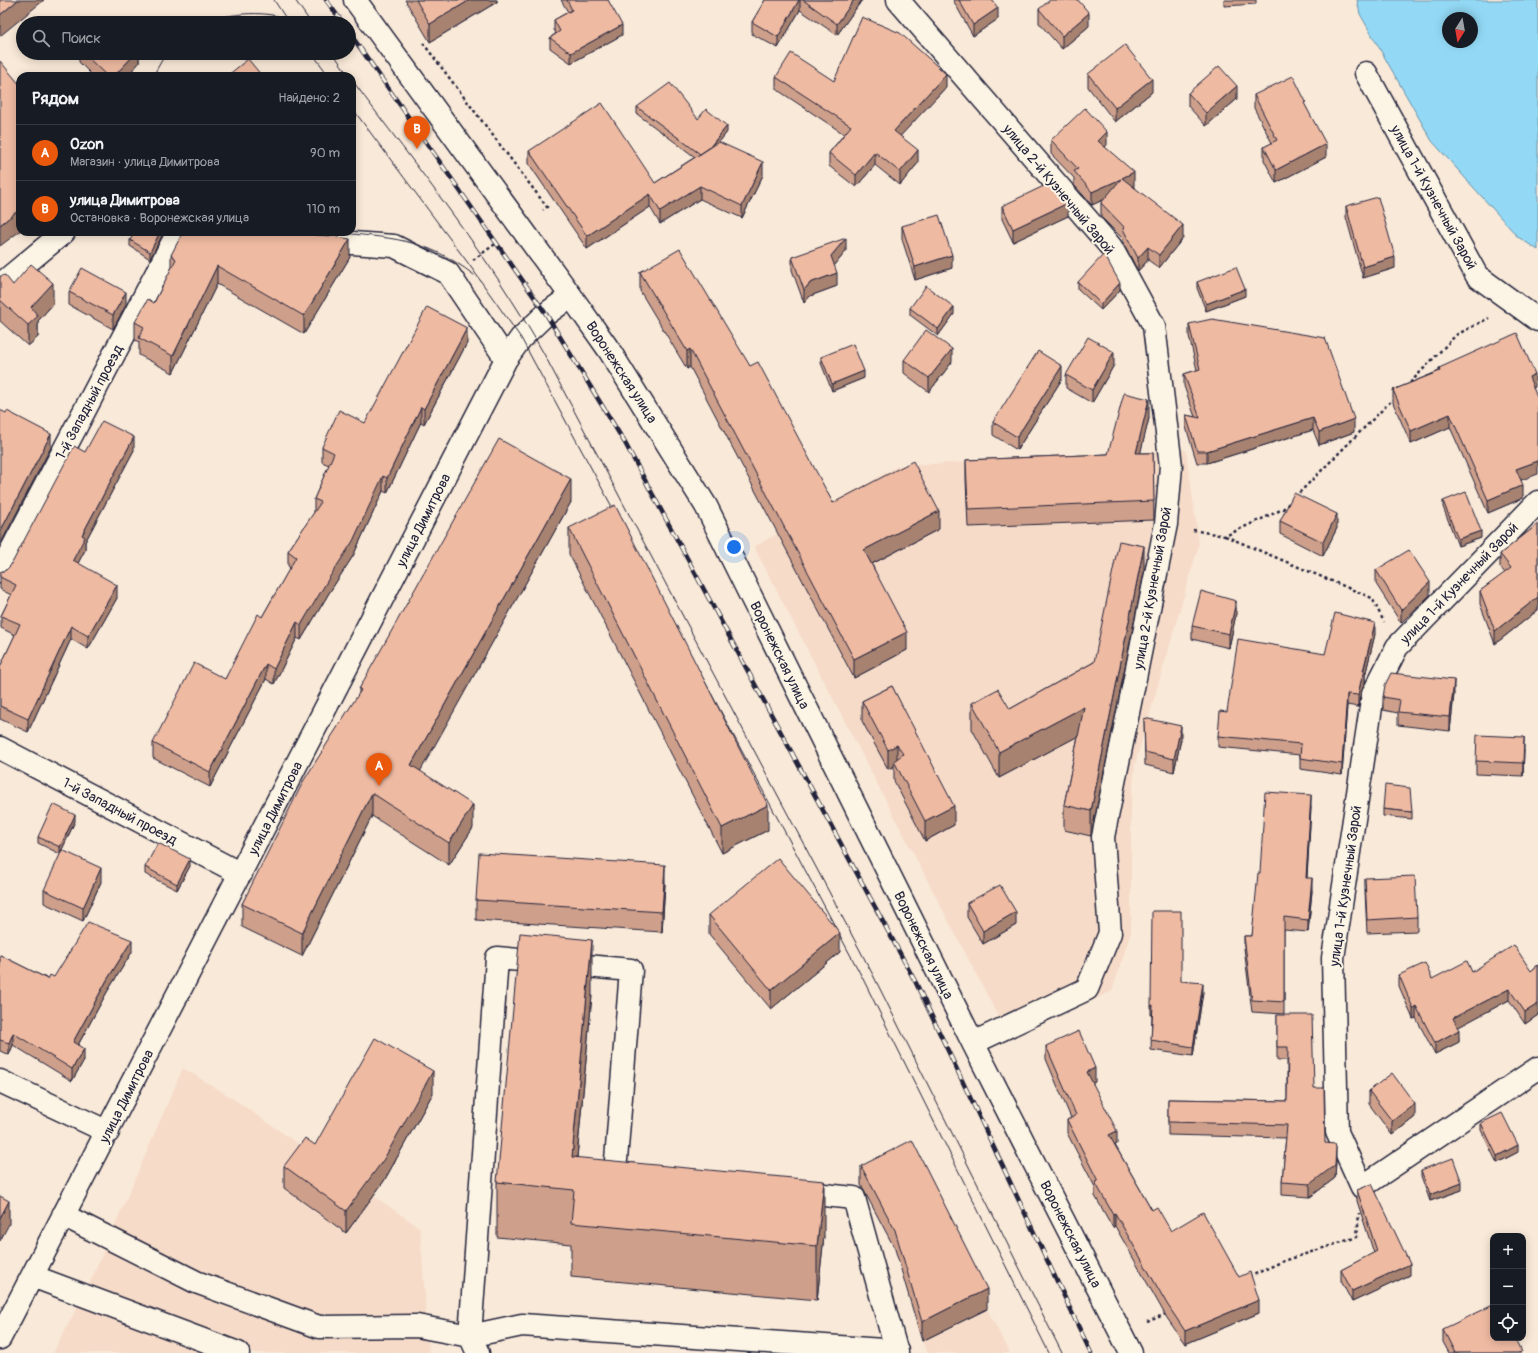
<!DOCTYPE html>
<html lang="ru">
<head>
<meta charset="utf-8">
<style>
	:root { --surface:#171b24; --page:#242831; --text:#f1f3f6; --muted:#9ea1a6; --line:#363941; --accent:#ea580c }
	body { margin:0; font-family:Pangolin,sans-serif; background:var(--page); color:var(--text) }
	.controls { position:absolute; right:12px; bottom:12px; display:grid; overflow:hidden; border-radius:8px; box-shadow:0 2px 10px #0003 }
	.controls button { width:36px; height:36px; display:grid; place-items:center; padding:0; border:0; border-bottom:1px solid var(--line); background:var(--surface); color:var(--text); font:20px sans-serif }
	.compass { position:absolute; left:1442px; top:12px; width:36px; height:36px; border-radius:50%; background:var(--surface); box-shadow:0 2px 10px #0003; rotate:191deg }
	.you { position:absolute; left:734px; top:547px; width:14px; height:14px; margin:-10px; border:3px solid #fff; border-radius:50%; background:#1a73e8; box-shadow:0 0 0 6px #1a73e833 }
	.badge { display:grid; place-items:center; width:26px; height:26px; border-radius:50%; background:var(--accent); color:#fff; font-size:13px; font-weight:700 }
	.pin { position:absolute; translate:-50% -33px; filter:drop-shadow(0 1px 2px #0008) }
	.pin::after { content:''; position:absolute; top:21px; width:14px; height:12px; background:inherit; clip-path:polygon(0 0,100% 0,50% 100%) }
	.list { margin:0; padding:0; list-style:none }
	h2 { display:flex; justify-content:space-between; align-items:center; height:52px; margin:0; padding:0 16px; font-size:17px }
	h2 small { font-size:13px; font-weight:400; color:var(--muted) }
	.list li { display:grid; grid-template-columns:26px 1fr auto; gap:12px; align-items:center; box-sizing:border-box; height:56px; padding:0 16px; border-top:1px solid var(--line) }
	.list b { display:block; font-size:15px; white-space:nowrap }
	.list p { margin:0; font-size:13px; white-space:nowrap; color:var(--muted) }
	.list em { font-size:13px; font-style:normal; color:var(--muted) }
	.icon { flex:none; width:22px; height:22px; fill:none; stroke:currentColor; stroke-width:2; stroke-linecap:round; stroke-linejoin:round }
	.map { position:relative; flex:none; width:1538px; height:1353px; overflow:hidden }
	.search { position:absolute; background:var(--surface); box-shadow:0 2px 10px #0003; left:16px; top:16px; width:340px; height:44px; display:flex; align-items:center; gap:10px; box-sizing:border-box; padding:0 14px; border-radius:22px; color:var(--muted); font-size:15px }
	.panel { position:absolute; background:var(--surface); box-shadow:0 2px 10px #0003; left:16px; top:72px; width:340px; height:164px; border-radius:12px }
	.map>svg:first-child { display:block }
</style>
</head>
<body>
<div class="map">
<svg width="1538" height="1353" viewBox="0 0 1538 1353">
	<rect width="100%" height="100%" fill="#f9e9d8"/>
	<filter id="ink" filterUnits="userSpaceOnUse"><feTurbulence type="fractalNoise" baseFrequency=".025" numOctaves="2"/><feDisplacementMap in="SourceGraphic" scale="8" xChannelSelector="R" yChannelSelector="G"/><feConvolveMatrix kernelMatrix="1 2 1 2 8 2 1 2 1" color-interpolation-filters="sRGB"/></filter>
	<g filter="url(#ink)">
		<path fill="#f6dbc8" d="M 1186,450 L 1199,544 L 1135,764 L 1131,804 L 1131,932 L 1112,991 L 1010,1039 L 754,547 L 898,466 Z
			M 183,1068 L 232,1098 L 420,1228 L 429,1353 L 53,1353 L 88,1287 Z
			M 987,1309 L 1010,1353 L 928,1353 L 922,1341 Z"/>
		<path fill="#93d9f5" stroke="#6690ab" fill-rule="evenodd" d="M 1357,0 L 1538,0 L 1538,250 L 1518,237 L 1432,141 L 1360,14 ZM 1448,18 L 1472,18 L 1472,42 L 1448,42 Z"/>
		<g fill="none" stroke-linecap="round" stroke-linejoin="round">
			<defs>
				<path id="minor" d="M 355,0 L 571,296 L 609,350 L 706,506 L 973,1043 L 1131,1353
					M 898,0 L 1111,247 L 1154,326 L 1171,466 L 1166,524 L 1103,837 L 1110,933 L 1087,989 L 973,1043
					M 1366,73 L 1477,276 L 1538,320
					M 267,232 L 297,239 L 394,246 L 448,273 L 506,359
					M 0,285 L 64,232
					M 1538,502 L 1397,647 L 1373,694 L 1333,958 L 1337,1132 L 1362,1187 L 1538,1068
					M 0,572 L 178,232
					M 0,748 L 241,874
					M 0,1081 L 108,1132
					M 794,1192 L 854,1198 L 897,1353
					M 63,1215 L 196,1282 L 319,1327 L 417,1326 L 470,1336 L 522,1325 L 897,1351
					M 32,1276 L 238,1353
					M 0,1338 L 506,359 L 521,338 L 546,314 L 571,296
					M 478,1353 L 470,1336 L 497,958 L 631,970 L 615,1173 L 632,1175"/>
			</defs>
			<use href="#minor" stroke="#22223b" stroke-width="25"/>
			<path stroke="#22223b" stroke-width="2.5" stroke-dasharray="3 3" stroke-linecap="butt" d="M 423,43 L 547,207 L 543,210
				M 473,260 L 498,242
				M 1406,387 L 1456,335 L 1489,318
				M 1295,497 L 1395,397
				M 1193,530 L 1225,536 L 1283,509 L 1289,503
				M 1225,536 L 1372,598 L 1384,622
				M 1249,1277 L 1281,1262 L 1357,1237 L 1359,1213
				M 1147,1322 L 1168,1313"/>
			<use href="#minor" stroke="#fcf5e5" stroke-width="22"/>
			<path stroke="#22223b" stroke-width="1" d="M 274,0 L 287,20
				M 295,0 L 311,23
				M 203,23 C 227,13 272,8 294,23
				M 312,53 L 329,76
				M 333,53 L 349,76
				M 153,76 L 166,53
				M 352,80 C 418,169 490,257 544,354 L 872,973 L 1062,1353
				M 352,108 L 468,263 L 521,338 L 617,516
				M 331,232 C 390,238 425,237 474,275
				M 703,678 L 862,977 L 1049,1353"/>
			<defs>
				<path id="rail" d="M 326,0 L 343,23
					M 349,32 L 546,314 L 625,443 L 916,983 L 1091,1353"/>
			</defs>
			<use href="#rail" stroke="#22223b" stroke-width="4.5"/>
			<use href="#rail" stroke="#fcf5e5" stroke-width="3" stroke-dasharray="9" stroke-linecap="butt"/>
		</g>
		<path fill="#cea08b" stroke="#22223b" d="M 405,0 L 497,0 L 497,2 L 430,42 Z
			M 561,0 L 608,0 L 622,35 L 571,63 L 550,48 L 550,38 L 556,33 L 554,30 L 554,20 L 568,12 Z
			M 765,0 L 862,0 L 837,35 L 800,10 L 778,48 L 752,34 L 752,22 Z
			M 953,0 L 992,0 L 998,19 L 973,36 Z
			M 1224,0 L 1256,0 L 1256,4 L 1224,6 Z
			M 1039,9 L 1089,26 L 1062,49 L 1039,23 Z
			M 79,53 L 139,53 L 139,63 L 127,76 L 93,76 L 79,62 Z
			M 1088,74 L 1152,92 L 1115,122 L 1088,87 Z
			M 776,77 L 834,81 L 946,87 L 900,136 L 918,163 L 900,185 L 875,165 L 856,187 L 829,166 L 829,153 L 844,134 L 776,89 Z
			M 1188,93 L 1237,99 L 1206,126 L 1188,106 Z
			M 1254,95 L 1306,107 L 1326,157 L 1276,183 L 1264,160 L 1264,147 L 1272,143 L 1254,108 Z
			M 637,107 L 698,119 L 727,132 L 719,142 L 763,175 L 742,218 L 700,199 L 660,224 L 650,207 L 587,249 L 529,164 L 529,151 L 655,183 L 695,157 L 637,114 Z
			M 1051,140 L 1107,145 L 1105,147 L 1134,186 L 1133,186 L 1183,238 L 1159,268 L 1148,260 L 1138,271 L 1123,242 L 1123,239 L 1101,217 L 1101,203 L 1104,199 L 1092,205 L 1074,185 L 1074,178 L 1051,154 Z
			M 1002,206 L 1068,216 L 1013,242 L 1002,219 Z
			M 1346,206 L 1395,268 L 1363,278 L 1346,217 Z
			M 902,226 L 952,268 L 915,280 L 902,239 Z
			M 163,232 L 163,234 L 150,259 L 130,246 L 130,240 Z
			M 191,233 L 350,257 L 304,334 L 217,284 L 173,373 L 139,355 L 139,342 L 135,340 L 135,322 L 154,303 L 171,270 L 171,255 Z
			M 846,251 L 834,266 L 837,286 L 810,296 L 804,303 L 792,270 L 792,257 Z
			M 640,272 L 750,366 L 833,503 L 939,529 L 872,564 L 907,650 L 854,678 L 690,367 L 687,369 L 640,291 Z
			M 0,276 L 13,285 L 53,304 L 38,321 L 38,337 L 28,346 L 0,321 Z
			M 1078,282 L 1120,290 L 1101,310 L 1078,289 Z
			M 1197,282 L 1245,296 L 1206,311 L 1197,288 Z
			M 69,292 L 126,305 L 113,329 L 69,305 Z
			M 910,308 L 954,314 L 938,336 L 910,315 Z
			M 1189,324 L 1354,432 L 1319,445 L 1313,430 L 1207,463 L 1197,463 L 1186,427 L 1186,415 L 1195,417 L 1184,386 L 1184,374 L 1197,370 L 1189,336 Z
			M 467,343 L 424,424 L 421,422 L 387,493 L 383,491 L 353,556 L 329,593 L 301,640 L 297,638 L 274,684 L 266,679 L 210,787 L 153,758 L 153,743 L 225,679 L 262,617 L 290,568 L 288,566 L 288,551 L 314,513 L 314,499 L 329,465 L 322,462 L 322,447 L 365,423 Z
			M 821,357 L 864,378 L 832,391 L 821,363 Z
			M 904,360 L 952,362 L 929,392 L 904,373 Z
			M 1114,365 L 1092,403 L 1066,388 L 1066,375 Z
			M 1439,368 L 1535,387 L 1533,387 L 1521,480 L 1523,498 L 1488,513 L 1450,427 L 1411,444 L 1393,403 L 1393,390 L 1439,371 Z
			M 1062,379 L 1017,450 L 993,435 L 993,422 Z
			M 1149,418 L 1140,453 L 1153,453 L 1154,520 L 968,527 L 966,479 L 966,460 L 1108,454 Z
			M 134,450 L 85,542 L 85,550 L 78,563 L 117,598 L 88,649 L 71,639 L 28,732 L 0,719 L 0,667 L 15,635 L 1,628 L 1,616 L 11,595 L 0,589 L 0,572 L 6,570 L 11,565 L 85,452 Z
			M 1443,501 L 1481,538 L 1458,546 L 1443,507 Z
			M 571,502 L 420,771 L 473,828 L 449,865 L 372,816 L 302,956 L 242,927 L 242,904 L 359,694 L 359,689 Z
			M 1280,521 L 1337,528 L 1323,556 L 1280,534 Z
			M 1538,524 L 1538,610 L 1495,644 L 1480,604 L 1480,591 L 1505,573 L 1500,567 L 1500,554 Z
			M 569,528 L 768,830 L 722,853 L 569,554 Z
			M 1376,570 L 1430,595 L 1401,623 L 1376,584 Z
			M 1144,572 L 1091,836 L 1064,830 L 1064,805 L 1078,736 L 999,778 L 972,729 L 972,703 L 1010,709 L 1094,662 Z
			M 1236,614 L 1229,648 L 1192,639 L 1192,626 Z
			M 1375,634 L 1365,676 L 1365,683 L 1361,692 L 1358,707 L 1347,705 L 1342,775 L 1300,769 L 1300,755 L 1218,747 L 1218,736 L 1227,712 L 1325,654 Z
			M 892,686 L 954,825 L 925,841 L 894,781 L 894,766 L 888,769 L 862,721 L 862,701 Z
			M 1454,694 L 1450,731 L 1398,725 L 1398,713 L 1383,710 L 1383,697 Z
			M 1144,718 L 1181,739 L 1174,772 L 1145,765 Z
			M 1524,750 L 1523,776 L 1476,774 L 1476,761 Z
			M 1311,807 L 1307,878 L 1312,891 L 1308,932 L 1284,930 L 1284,1014 L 1252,1012 L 1244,948 L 1244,936 L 1252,936 L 1260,873 Z
			M 1383,809 L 1412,812 L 1412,819 L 1383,816 Z
			M 75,821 L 60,854 L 38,843 L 38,837 Z
			M 190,866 L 177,890 L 145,874 L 145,867 Z
			M 1365,878 L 1417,917 L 1417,931 L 1367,933 L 1365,891 Z
			M 101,882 L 83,921 L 44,903 L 44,890 Z
			M 665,884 L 662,932 L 476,920 L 476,900 Z
			M 967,903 L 1016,925 L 983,944 L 967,917 Z
			M 709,915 L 840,952 L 771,1009 L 709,934 Z
			M 132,952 L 107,992 L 78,1045 L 84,1060 L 72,1081 L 13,1045 L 9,1055 L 0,1051 L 0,955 L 48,979 Z
			M 1538,965 L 1538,1015 L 1525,1024 L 1509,1000 L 1458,1027 L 1459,1042 L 1435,1054 L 1416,1018 L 1413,1019 L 1399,986 L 1399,975 L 1432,979 L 1472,972 L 1531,971 Z
			M 1181,981 L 1203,992 L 1193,1056 L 1151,1050 L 1152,1014 L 1151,1015 Z
			M 592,995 L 577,1158 L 824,1236 L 817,1300 L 571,1277 L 571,1244 L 497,1237 L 497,1182 Z
			M 1277,1015 L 1314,1088 L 1325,1143 L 1336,1160 L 1335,1178 L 1310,1197 L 1282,1195 L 1282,1182 L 1286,1138 L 1168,1135 L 1168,1099 L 1287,1101 L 1287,1060 L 1277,1060 Z
			M 1046,1046 L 1095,1082 L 1092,1083 L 1117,1144 L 1115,1145 L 1152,1210 L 1171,1231 L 1239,1277 L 1259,1313 L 1185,1344 L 1167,1318 L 1115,1226 L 1113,1228 L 1095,1196 L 1095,1187 L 1067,1133 L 1067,1120 L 1071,1118 L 1046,1059 Z
			M 1369,1091 L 1415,1117 L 1392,1135 L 1369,1104 Z
			M 433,1093 L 384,1181 L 346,1233 L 284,1188 L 284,1166 L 315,1145 Z
			M 1481,1123 L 1518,1152 L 1497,1163 L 1481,1130 Z
			M 861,1166 L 987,1309 L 922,1341 L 895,1249 L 861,1185 Z
			M 1421,1170 L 1462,1190 L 1430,1201 L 1421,1176 Z
			M 1357,1190 L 1410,1275 L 1352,1302 L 1341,1281 L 1341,1270 L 1374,1253 L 1357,1201 Z
			M 1443,1329 L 1521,1353 L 1449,1353 L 1443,1342 Z"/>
		<path fill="#a78271" stroke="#22223b" d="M 18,0 L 44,0 L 0,36 L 0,15 Z
			M 470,0 L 497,0 L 497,2 L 430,42 L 430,24 Z
			M 799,0 L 800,0 L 800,10 L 778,48 L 778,37 Z
			M 854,0 L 862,0 L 837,35 L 837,24 Z
			M 998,8 L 998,19 L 973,36 L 973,25 Z
			M 1089,13 L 1089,26 L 1062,49 L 1062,36 Z
			M 622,25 L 622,35 L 571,63 L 571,53 Z
			M 136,53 L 139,53 L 139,63 L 127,76 L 114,76 Z
			M 946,74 L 946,87 L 894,143 L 894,131 Z
			M 1152,79 L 1152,92 L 1115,122 L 1115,108 Z
			M 1237,86 L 1237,99 L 1206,126 L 1206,113 Z
			M 727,126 L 727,132 L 703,163 L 703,157 Z
			M 1107,132 L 1107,145 L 1098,154 L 1098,141 Z
			M 1326,144 L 1326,157 L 1276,183 L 1276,170 Z
			M 918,150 L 918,163 L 900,185 L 900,172 Z
			M 875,152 L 875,165 L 856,187 L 856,175 Z
			M 763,162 L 763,175 L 742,218 L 742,206 Z
			M 1134,172 L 1134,186 L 1122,191 L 1122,178 Z
			M 1121,179 L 1121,192 L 1092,205 L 1092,192 Z
			M 700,186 L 700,199 L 660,224 L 660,211 Z
			M 650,194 L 650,207 L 587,249 L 587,236 Z
			M 1068,203 L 1068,216 L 1013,242 L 1013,229 Z
			M 20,209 L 20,231 L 0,246 L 0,225 Z
			M 1183,225 L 1183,238 L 1159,268 L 1159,255 Z
			M 160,232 L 163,232 L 163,234 L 150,259 L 150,252 Z
			M 846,238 L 846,251 L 831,270 L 831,256 Z
			M 350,239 L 350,257 L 304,334 L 304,316 Z
			M 1148,247 L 1148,260 L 1138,271 L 1138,258 Z
			M 952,255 L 952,268 L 915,280 L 915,267 Z
			M 1395,257 L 1395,268 L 1363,278 L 1363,267 Z
			M 217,266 L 217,284 L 173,373 L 173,356 Z
			M 837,273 L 837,286 L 810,296 L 804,303 L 804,290 L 810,283 Z
			M 53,283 L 53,304 L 38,321 L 38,337 L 28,346 L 28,325 L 31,307 Z
			M 1120,283 L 1120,290 L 1101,310 L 1101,304 Z
			M 1245,289 L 1245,296 L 1206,311 L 1206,304 Z
			M 126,292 L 126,305 L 113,329 L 113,315 Z
			M 954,307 L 954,314 L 938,336 L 938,329 Z
			M 467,328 L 467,343 L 424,424 L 424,409 Z
			M 690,349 L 690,367 L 687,369 L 687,351 Z
			M 952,349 L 952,362 L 929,392 L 929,378 Z
			M 1114,352 L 1114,365 L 1092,403 L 1092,390 Z
			M 1062,366 L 1062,379 L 1017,450 L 1017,437 Z
			M 864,371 L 864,378 L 832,391 L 832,384 Z
			M 1535,374 L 1535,387 L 1529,389 L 1529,377 Z
			M 1149,399 L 1149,418 L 1136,472 L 1136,453 Z
			M 421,407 L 421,422 L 387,493 L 387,478 Z
			M 1450,414 L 1450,427 L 1411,444 L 1411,431 Z
			M 1313,418 L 1313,430 L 1207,463 L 1207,451 Z
			M 1354,419 L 1354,432 L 1319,445 L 1319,432 Z
			M 51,434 L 51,447 L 0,545 L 0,532 Z
			M 134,437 L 134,450 L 85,542 L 85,550 L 73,573 L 73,560 L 82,535 Z
			M 1538,461 L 1538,474 L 1516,482 L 1516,469 Z
			M 383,476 L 383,491 L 353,556 L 329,593 L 301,640 L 301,625 Z
			M 571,479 L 571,502 L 411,788 L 411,765 Z
			M 1523,485 L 1523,498 L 1488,513 L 1488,500 Z
			M 939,511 L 939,529 L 864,568 L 864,550 Z
			M 1337,514 L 1337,528 L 1323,556 L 1323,542 Z
			M 1481,531 L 1481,538 L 1458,546 L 1458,539 Z
			M 1144,546 L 1144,572 L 1091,836 L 1091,811 Z
			M 1430,582 L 1430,595 L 1401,623 L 1401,610 Z
			M 117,585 L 117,598 L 88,649 L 88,636 Z
			M 1538,597 L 1538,610 L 1495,644 L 1495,631 Z
			M 1236,601 L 1236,614 L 1229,648 L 1229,634 Z
			M 297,622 L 297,638 L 274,684 L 274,669 Z
			M 1375,623 L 1375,634 L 1365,676 L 1365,683 L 1361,692 L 1358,707 L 1358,695 L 1361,681 Z
			M 71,626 L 71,639 L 28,732 L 28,719 Z
			M 907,632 L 907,650 L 854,678 L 854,659 Z
			M 266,664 L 266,679 L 210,787 L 210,772 Z
			M 1454,680 L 1454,694 L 1450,731 L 1450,717 Z
			M 1347,694 L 1347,705 L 1342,775 L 1342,764 Z
			M 1084,707 L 1084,733 L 999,778 L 999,752 Z
			M 1181,726 L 1181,739 L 1174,772 L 1174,759 Z
			M 1524,737 L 1524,750 L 1523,776 L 1523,763 Z
			M 897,745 L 897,764 L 894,761 L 894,766 L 888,769 L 888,750 Z
			M 372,793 L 372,816 L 302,956 L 302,933 Z
			M 1311,795 L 1311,807 L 1306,891 L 1306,878 Z
			M 473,805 L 473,828 L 449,865 L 449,843 Z
			M 768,805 L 768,830 L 722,853 L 722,828 Z
			M 954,806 L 954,825 L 925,841 L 925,821 Z
			M 75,815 L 75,821 L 60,854 L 60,847 Z
			M 190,859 L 190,866 L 177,890 L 177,884 Z
			M 665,865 L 665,884 L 662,932 L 662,912 Z
			M 101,868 L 101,882 L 83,921 L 83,908 Z
			M 1312,878 L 1312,891 L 1308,932 L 1308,920 Z
			M 1016,912 L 1016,925 L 983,944 L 983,931 Z
			M 840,933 L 840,952 L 771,1009 L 771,990 Z
			M 132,940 L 132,952 L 107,992 L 73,1054 L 73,1042 L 107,980 Z
			M 592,940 L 592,995 L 574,1189 L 572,1157 Z
			M 1203,983 L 1203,992 L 1193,1056 L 1193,1047 Z
			M 1509,989 L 1509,1000 L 1453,1030 L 1453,1018 Z
			M 1538,1004 L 1538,1015 L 1525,1024 L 1525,1012 Z
			M 1153,1005 L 1153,1014 L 1151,1015 L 1151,1006 Z
			M 1416,1006 L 1416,1018 L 1413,1019 L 1413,1008 Z
			M 1459,1030 L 1459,1042 L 1435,1054 L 1435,1043 Z
			M 13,1033 L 13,1045 L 9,1055 L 9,1043 Z
			M 84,1049 L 84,1060 L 72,1081 L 72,1069 Z
			M 1095,1068 L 1095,1082 L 1087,1085 L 1087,1072 Z
			M 433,1071 L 433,1093 L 384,1181 L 346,1233 L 346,1211 Z
			M 1415,1104 L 1415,1117 L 1392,1135 L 1392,1121 Z
			M 1117,1131 L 1117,1144 L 1109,1148 L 1109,1135 Z
			M 1518,1145 L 1518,1152 L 1497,1163 L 1497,1156 Z
			M 1336,1147 L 1336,1160 L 1335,1178 L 1310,1197 L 1310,1184 Z
			M 824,1181 L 824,1236 L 817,1300 L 817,1246 Z
			M 1462,1183 L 1462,1190 L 1430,1201 L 1430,1195 Z
			M 9,1201 L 9,1224 L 0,1241 L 0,1218 Z
			M 1115,1213 L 1115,1226 L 1113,1228 L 1113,1214 Z
			M 1410,1264 L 1410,1275 L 1352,1302 L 1352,1291 Z
			M 987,1289 L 987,1309 L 922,1341 L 922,1322 Z
			M 1259,1300 L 1259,1313 L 1185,1344 L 1185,1331 Z"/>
		<path fill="#efbaa2" stroke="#22223b" d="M 0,0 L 18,0 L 0,15 Z
			M 416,0 L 470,0 L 430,24 Z
			M 567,0 L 608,0 L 622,25 L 571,53 L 550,38 L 560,31 L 554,20 L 572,10 Z
			M 765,0 L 799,0 L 778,37 L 752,22 Z
			M 803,0 L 854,0 L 837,24 Z
			M 959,0 L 992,0 L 998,8 L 973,25 Z
			M 1050,0 L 1078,0 L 1089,13 L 1062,36 L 1039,9 Z
			M 862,17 L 900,33 L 946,74 L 894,131 L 918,150 L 900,172 L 875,152 L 856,175 L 829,153 L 851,126 L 776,77 L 791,53 L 834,81 Z
			M 106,20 L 110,23 L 103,23 Z
			M 1125,45 L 1152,79 L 1115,108 L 1088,74 Z
			M 83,53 L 136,53 L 114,76 L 107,76 Z
			M 248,59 L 262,76 L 227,76 Z
			M 0,61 L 20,85 L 20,209 L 0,225 L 0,140 L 1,139 L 0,138 Z
			M 1219,66 L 1237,86 L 1206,113 L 1188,93 Z
			M 1293,76 L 1306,102 L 1304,103 L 1326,144 L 1276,170 L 1264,147 L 1277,140 L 1254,95 Z
			M 670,83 L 698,119 L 706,109 L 727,126 L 709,148 L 700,154 L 637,107 Z
			M 602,103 L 655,183 L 719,142 L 763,162 L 742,206 L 700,186 L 660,211 L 650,194 L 587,236 L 529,151 Z
			M 1085,108 L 1107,132 L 1098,141 L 1134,172 L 1122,178 L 1183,225 L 1159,255 L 1148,247 L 1138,258 L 1123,229 L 1124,227 L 1101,203 L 1121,179 L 1092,192 L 1074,171 L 1078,169 L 1051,140 Z
			M 1050,183 L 1068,203 L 1013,229 L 1002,206 Z
			M 1378,197 L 1395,257 L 1363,267 L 1346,206 Z
			M 939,215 L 952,255 L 915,267 L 902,226 Z
			M 135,232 L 160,232 L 150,252 L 130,240 Z
			M 183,232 L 189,232 L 191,233 L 192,232 L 288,232 L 294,233 L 331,236 L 350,239 L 304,316 L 217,266 L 173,356 L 139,338 L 144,327 L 135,322 L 148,299 L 154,303 L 176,259 L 171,255 Z
			M 846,238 L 831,256 L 837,273 L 810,283 L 804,290 L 792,257 Z
			M 680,249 L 750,366 L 758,362 L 833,503 L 913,461 L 939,511 L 864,550 L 907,632 L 854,659 L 690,349 L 687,351 L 640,272 Z
			M 1104,254 L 1120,283 L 1101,304 L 1078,282 Z
			M 31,264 L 53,283 L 31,307 L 38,316 L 28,325 L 0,300 L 0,276 L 2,276 L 5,275 L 13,285 Z
			M 1236,267 L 1245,289 L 1206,304 L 1197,282 Z
			M 82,268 L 126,292 L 113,315 L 69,292 Z
			M 926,286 L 954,307 L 938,329 L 910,308 Z
			M 427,307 L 467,328 L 424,409 L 421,407 L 387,478 L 383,476 L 353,541 L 329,578 L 301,625 L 297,622 L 274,669 L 266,664 L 210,772 L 153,743 L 194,663 L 225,679 L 258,614 L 262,617 L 296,557 L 288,551 L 321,502 L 314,499 L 334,453 L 322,447 L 339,410 L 365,423 Z
			M 1212,319 L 1325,338 L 1354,419 L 1319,432 L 1313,418 L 1207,451 L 1197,451 L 1186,415 L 1200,418 L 1184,374 L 1200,369 L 1189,324 Z
			M 926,330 L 952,349 L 929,378 L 904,360 Z
			M 1517,333 L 1535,374 L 1529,377 L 1538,400 L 1538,461 L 1516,469 L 1523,485 L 1488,500 L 1450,414 L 1411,431 L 1393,390 L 1440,371 L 1439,368 Z
			M 1088,337 L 1114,352 L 1092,390 L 1066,375 Z
			M 853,344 L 864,371 L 832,384 L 821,357 Z
			M 1038,351 L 1062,366 L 1017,437 L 993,422 Z
			M 1124,393 L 1149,399 L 1136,453 L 1153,453 L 1154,501 L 968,509 L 966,460 L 1108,454 Z
			M 0,410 L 6,413 L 7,411 L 51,434 L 0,532 Z
			M 102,421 L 134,437 L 82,535 L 85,537 L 73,560 L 117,585 L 88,636 L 71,626 L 28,719 L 0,706 L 0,667 L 20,624 L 1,616 L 16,585 L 0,577 L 0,572 L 6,570 L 11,565 L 74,446 L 85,452 Z
			M 499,439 L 571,479 L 411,765 L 473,805 L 449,843 L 372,793 L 302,933 L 242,904 L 304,780 L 361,690 L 359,689 Z
			M 1466,492 L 1481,531 L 1458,539 L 1443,501 Z
			M 1294,493 L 1337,514 L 1323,542 L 1280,521 Z
			M 615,505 L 768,805 L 722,828 L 569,528 Z
			M 1538,524 L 1538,597 L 1495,631 L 1480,591 L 1511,568 L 1500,554 Z
			M 1119,541 L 1144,546 L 1091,811 L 1064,805 L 1084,707 L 999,752 L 972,703 L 998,689 L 1010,709 L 1094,662 Z
			M 1409,550 L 1430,582 L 1401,610 L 1376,570 Z
			M 1201,591 L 1236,601 L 1229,634 L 1192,626 Z
			M 1335,613 L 1375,623 L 1363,671 L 1365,671 L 1361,681 L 1358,695 L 1347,694 L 1342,764 L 1300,758 L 1301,744 L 1218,736 L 1220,711 L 1227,712 L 1238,639 L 1325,654 Z
			M 1391,673 L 1454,680 L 1450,717 L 1398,712 L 1400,700 L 1383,697 L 1385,685 Z
			M 892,686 L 954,806 L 925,821 L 894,761 L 903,754 L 897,745 L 888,750 L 862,701 Z
			M 1144,718 L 1181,726 L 1174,759 L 1145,752 Z
			M 1477,735 L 1524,737 L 1523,763 L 1476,761 Z
			M 1385,785 L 1410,788 L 1412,812 L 1383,809 Z
			M 1265,792 L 1311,795 L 1306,878 L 1312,878 L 1308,920 L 1284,917 L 1284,1002 L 1252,1000 L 1244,936 L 1252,936 L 1258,873 L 1260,873 Z
			M 53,804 L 75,815 L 60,847 L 38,837 Z
			M 158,843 L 190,859 L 177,884 L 145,867 Z
			M 62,850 L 101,868 L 83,908 L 44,890 Z
			M 479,853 L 665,865 L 662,912 L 476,900 Z
			M 778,858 L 840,933 L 771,990 L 709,915 Z
			M 1415,876 L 1417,917 L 1367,920 L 1365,878 Z
			M 1000,885 L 1016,912 L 983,931 L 967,903 Z
			M 1152,911 L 1181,911 L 1181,981 L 1203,983 L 1193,1047 L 1151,1040 L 1153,1005 L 1151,1006 Z
			M 88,922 L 132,940 L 107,980 L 73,1042 L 84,1049 L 72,1069 L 13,1033 L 9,1043 L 0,1040 L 0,955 L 48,979 L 50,975 L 54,977 Z
			M 520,933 L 592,940 L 572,1157 L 824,1181 L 817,1246 L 571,1223 L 574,1190 L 497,1182 Z
			M 1514,945 L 1531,971 L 1538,965 L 1538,1004 L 1525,1012 L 1509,989 L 1453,1018 L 1459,1030 L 1435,1043 L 1416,1006 L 1413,1008 L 1399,975 L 1425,963 L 1432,979 L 1467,961 L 1472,972 Z
			M 1277,1015 L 1312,1015 L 1314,1088 L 1324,1088 L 1325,1143 L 1335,1144 L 1336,1147 L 1335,1165 L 1310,1184 L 1282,1182 L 1287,1125 L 1168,1122 L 1168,1099 L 1287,1101 L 1288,1047 L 1277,1047 Z
			M 1079,1031 L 1095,1068 L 1087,1072 L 1117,1131 L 1109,1135 L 1152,1210 L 1157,1207 L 1171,1231 L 1203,1212 L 1239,1277 L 1250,1272 L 1259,1300 L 1185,1331 L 1167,1304 L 1115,1213 L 1113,1214 L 1095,1182 L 1098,1181 L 1067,1120 L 1076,1115 L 1046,1046 Z
			M 375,1038 L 433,1071 L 384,1159 L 346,1211 L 284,1166 L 305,1138 L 315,1145 Z
			M 1392,1073 L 1415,1104 L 1392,1121 L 1369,1091 Z
			M 1502,1113 L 1518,1145 L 1497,1156 L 1481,1123 Z
			M 912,1140 L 987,1289 L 922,1322 L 895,1230 L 861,1166 Z
			M 1453,1158 L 1462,1183 L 1430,1195 L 1421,1170 Z
			M 1372,1184 L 1410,1264 L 1352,1291 L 1341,1270 L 1377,1251 L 1357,1190 Z
			M 0,1196 L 9,1201 L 0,1218 Z
			M 1493,1305 L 1493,1338 L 1514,1338 L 1521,1352 L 1518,1353 L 1455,1353 L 1443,1329 Z"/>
	</g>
	<g text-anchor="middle" stroke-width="4" stroke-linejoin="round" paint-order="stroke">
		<g font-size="14" fill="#22223b" stroke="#fcf5e5">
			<text transform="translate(1059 189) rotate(50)" y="5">улица 2-й Кузнечный Зарой</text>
			<text transform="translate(1434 197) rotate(61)" y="5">улица 1-й Кузнечный Зарой</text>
			<text transform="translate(622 372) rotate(57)" y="5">Воронежская улица</text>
			<text transform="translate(89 402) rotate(-62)" y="5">1-й Западный проезд</text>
			<text transform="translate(423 520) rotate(-63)" y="5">улица Димитрова</text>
			<text transform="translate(1459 583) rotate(-46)" y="5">улица 1-й Кузнечный Зарой</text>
			<text transform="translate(1152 588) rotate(-80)" y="5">улица 2-й Кузнечный Зарой</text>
			<text transform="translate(780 655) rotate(64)" y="5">Воронежская улица</text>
			<text transform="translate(275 808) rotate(-63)" y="5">улица Димитрова</text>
			<text transform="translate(120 811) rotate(28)" y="5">1-й Западный проезд</text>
			<text transform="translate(1345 886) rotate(-82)" y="5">улица 1-й Кузнечный Зарой</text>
			<text transform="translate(924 945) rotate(64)" y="5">Воронежская улица</text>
			<text transform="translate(126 1096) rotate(-63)" y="5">улица Димитрова</text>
			<text transform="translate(1071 1234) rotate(63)" y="5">Воронежская улица</text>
		</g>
	</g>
</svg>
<div class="controls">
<button>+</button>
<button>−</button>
<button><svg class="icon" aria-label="locate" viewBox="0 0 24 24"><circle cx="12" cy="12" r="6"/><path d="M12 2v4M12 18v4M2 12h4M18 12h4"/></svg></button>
</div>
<svg class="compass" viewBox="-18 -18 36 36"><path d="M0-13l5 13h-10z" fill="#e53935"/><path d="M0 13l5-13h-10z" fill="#9ea1a6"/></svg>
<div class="you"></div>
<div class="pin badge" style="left:379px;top:786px">A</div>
<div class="pin badge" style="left:417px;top:149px">B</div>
<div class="search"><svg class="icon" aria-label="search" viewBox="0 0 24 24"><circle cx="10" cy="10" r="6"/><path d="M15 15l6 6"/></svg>Поиск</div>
<section class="panel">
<h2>Рядом<small>Найдено: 2</small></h2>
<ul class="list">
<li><span class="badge">A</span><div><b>Ozon</b><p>Магазин · улица Димитрова</p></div><em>90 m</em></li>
<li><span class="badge">B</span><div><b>улица Димитрова</b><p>Остановка · Воронежская улица</p></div><em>110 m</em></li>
</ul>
</section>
</div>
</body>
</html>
